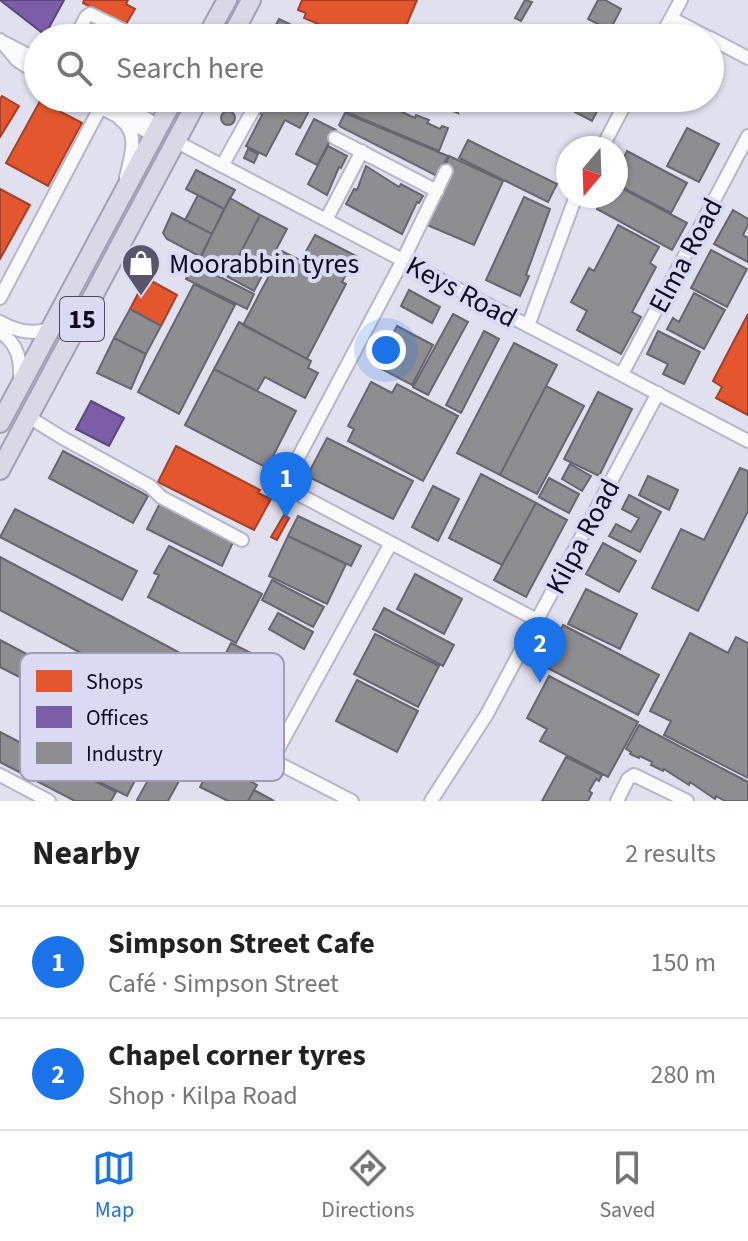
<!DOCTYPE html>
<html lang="en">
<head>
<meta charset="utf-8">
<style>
	:root { --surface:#fff; --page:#f6f6f6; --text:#222; --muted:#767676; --line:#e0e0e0; --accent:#1a73e8 }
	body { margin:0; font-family:"Source Sans 3",sans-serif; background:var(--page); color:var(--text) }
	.compass { position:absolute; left:556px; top:136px; width:72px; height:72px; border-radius:50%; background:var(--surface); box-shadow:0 2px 6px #0004; rotate:199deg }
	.you { position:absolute; left:386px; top:350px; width:28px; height:28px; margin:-20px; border:6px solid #fff; border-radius:50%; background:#1a73e8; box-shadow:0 0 0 12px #1a73e833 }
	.badge { display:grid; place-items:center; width:52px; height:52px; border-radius:50%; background:var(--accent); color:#fff; font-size:26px; font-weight:700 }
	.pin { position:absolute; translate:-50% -66px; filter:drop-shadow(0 2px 4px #0008) }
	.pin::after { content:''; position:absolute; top:42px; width:28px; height:24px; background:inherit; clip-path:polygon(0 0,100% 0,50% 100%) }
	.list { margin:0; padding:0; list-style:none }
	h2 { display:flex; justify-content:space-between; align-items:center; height:104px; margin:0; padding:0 32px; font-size:34px }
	h2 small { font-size:26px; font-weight:400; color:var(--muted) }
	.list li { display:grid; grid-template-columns:52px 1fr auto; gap:24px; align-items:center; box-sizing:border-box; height:112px; padding:0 32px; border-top:2px solid var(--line) }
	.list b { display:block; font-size:30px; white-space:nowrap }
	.list p { margin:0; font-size:26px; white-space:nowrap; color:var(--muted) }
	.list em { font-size:26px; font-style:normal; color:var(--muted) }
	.icon { flex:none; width:44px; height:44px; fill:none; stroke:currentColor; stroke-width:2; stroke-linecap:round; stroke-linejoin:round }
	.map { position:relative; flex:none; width:748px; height:801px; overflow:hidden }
	.search { position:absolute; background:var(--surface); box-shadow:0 2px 6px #0004; left:24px; right:24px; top:24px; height:88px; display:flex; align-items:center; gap:20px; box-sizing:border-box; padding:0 28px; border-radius:44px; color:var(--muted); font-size:30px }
	.sheet { height:328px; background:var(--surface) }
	nav { display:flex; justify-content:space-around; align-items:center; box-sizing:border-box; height:112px; border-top:2px solid var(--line); background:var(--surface); font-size:22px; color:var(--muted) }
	nav a { display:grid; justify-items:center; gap:4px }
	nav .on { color:var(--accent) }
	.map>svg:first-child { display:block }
</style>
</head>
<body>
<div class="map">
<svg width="748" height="801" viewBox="0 0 748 801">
	<rect width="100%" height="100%" fill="#e1e0ef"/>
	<path fill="#e4572e" stroke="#a4402a" stroke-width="2" d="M 84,0 L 128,0 L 126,4 L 135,9 L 125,26 L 83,3 Z
		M 302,0 L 417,0 L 401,38 L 351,38 L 304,18 L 306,13 L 298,10 Z
		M 93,18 L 126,36 L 125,38 L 96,38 L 85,32 Z
		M 2,96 L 19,106 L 0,137 L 0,99 Z
		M 40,101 L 82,123 L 48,186 L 6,163 Z
		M 0,189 L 30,205 L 0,259 Z
		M 146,278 L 177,295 L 161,326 L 130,309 Z
		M 748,314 L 748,415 L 716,398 L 722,387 L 713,381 Z
		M 176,446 L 260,490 L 258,493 L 271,499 L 254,530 L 158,482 Z
		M 284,515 L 289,518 L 277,540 L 271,537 Z"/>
	<path fill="#7b5ea7" stroke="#5a457f" stroke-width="2" d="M 0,0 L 64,0 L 45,35 Z
		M 91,401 L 124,418 L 109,446 L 76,429 Z"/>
	<path fill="#8d8d92" stroke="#676670" stroke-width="2" d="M 525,0 L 532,2 L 521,21 L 515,18 Z
		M 598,0 L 605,0 L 621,9 L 610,30 L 588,19 Z
		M 279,19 L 304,31 L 301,38 L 269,38 Z
		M 272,98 L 299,98 L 312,105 L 300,128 L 285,120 L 266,156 L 246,146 L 262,115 L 257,112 L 258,107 L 265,111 Z
		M 313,98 L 376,98 L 376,102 L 403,109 L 402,112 L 415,118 L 416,115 L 429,120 L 427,123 L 440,129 L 442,126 L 448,128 L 439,151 Z
		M 420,98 L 453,98 L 458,113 Z
		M 582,98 L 604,98 L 592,121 L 575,112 Z
		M221 118a7 7 0 1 1 14 0a7 7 0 1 1-14 0Z
		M 345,113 L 448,156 L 437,176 L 341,127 L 339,125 Z
		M 314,119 L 336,130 L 317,165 L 296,154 Z
		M 687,128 L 719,144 L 699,182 L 667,166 Z
		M 468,140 L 557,184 L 548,202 L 459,158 Z
		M 328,146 L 347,156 L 341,168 L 339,167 L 327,195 L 308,184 Z
		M 248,149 L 258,154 L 254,163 L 244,158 Z
		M 627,151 L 687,183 L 671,213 L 616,184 L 621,174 L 617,172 Z
		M 449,156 L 503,181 L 474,245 L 427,225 L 451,169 L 445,166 Z
		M 366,166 L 399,187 L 401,184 L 423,196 L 419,203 L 417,202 L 402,234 L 346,204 L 354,189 L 357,190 Z
		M 196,170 L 235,190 L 224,209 L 186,189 Z
		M 616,185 L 687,223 L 672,250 L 597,209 L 604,196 L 616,196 Z
		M 198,195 L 224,209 L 212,234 L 185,220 Z
		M 524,197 L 550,209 L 526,275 L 529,276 L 520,296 L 486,280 Z
		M 230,198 L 260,215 L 228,277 L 198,262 Z
		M 733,210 L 748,219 L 748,225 L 743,235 L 748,238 L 748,262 L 714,244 Z
		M 172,213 L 212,234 L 201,257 L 167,239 L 163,233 Z
		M 260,215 L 287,229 L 254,291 L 228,277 Z
		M 618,225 L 659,247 L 650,263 L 656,267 L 632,312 L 641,317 L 621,354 L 577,330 L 587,311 L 571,302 L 589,268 L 594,271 Z
		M 315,235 L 356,256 L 342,282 L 346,284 L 307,359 L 243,325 L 282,251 L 322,271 L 326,264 L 305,253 Z
		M 711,250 L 747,269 L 727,307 L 691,288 Z
		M 194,264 L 254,294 L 247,309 L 186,279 Z
		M 194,284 L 235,305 L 179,414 L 138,392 Z
		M 409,290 L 440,307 L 432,323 L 401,306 Z
		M 694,293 L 725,310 L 704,349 L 667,329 L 673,318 L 679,322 Z
		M 130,309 L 161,326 L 146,354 L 114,338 Z
		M 453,314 L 468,322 L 428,395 L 413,387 Z
		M 239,322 L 311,361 L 308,368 L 318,373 L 305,398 L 265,377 L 257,391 L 214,369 Z
		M 397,326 L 433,345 L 412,385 L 376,366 Z
		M 484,331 L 499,339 L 461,413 L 446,405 Z
		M 658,331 L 700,352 L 684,384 L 663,374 L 668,364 L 647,354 Z
		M 114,338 L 146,354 L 131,389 L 97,373 Z
		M 514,343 L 557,365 L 500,475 L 457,453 Z
		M 214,369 L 296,411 L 267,468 L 185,425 Z
		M 371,382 L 392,393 L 397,384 L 458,416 L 423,481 L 348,441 L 354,429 L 348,426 Z
		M 546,386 L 584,406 L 537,494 L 500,475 Z
		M 598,392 L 632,409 L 599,476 L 564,459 Z
		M 327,438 L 413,481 L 393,519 L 307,476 Z
		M 63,451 L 148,496 L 133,523 L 49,478 Z
		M 570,464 L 591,476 L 582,491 L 562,479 Z
		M 740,468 L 748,471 L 748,511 L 698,611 L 652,588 L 681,529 L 704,540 Z
		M 481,474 L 536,503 L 502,565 L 449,538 Z
		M 648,476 L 678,490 L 669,510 L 639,495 Z
		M 549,478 L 579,494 L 569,513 L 539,497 Z
		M 433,486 L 459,499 L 438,541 L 412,527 Z
		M 629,495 L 661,512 L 640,552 L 609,536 L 616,524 L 631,532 L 639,518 L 622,509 Z
		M 160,503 L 234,540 L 222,566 L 147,529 Z
		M 536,503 L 567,520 L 526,597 L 494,580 Z
		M 15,509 L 137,571 L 122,600 L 0,537 Z
		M 298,516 L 361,546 L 351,566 L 288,536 Z
		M 288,536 L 346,564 L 327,604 L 269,576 Z
		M 603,543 L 636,561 L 619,592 L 586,574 Z
		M 169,546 L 262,594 L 236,643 L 148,597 L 159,575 L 154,573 Z
		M 0,557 L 180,653 L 158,694 L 0,610 Z
		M 415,574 L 462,599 L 444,634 L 397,609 Z
		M 272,580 L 324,607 L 313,627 L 262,600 Z
		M 586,589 L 637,614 L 620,649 L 568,624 Z
		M 384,608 L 454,645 L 443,666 L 373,629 Z
		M 278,613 L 313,632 L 304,649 L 269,629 Z
		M 563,625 L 659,675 L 638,715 L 542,665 Z
		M 690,633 L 728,653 L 736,637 L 748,643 L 748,778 L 664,735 L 671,721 L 650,711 Z
		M 375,634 L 439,666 L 418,707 L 354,674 Z
		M 0,640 L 38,660 L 27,681 L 0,667 Z
		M 231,643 L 282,669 L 274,685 L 223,659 Z
		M 549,676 L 638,722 L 608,777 L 540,741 L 547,729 L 527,718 Z
		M 96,677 L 169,714 L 127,796 L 54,759 Z
		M 357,680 L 418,711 L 397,752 L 336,721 Z
		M 179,724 L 203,737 L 168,801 L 139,801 L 137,800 Z
		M 639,725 L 748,782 L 748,801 L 725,801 L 716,796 L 715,799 L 690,782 L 689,785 L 664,769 L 663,771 L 651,765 L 652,762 L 640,756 L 639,758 L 630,754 L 631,752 L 626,749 Z
		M 0,732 L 116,792 L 111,801 L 75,801 L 0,762 Z
		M 566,757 L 602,775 L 599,781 L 596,779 L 589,791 L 592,793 L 588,801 L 542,801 Z
		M 213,762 L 257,785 L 248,801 L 228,801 L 200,787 Z
		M 254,790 L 274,801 L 248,801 Z"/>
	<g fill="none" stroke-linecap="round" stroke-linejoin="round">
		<defs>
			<path id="minor" d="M 671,18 L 709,38
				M 75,38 L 86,17 L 90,14 L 139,38
				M 660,38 L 681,0
				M 710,38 L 748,58
				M 0,40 L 17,60 L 38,74
				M 5,43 L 38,60
				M 82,98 L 154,135
				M 109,98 L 159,126
				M 119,98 L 153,104 L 173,98
				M 120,119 C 140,133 131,156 126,177
				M 335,138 L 437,191
				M 177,142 L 748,441
				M 602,148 L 628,98
				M 222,166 L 253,110 L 248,98
				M 446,171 L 403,260 L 283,486 L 537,620
				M 326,220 L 362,151
				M 0,298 L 100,108
				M 0,322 C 16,331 35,336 52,327
				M 528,326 L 576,196
				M 0,332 C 19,345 21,361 20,382
				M 622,374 L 748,136
				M 29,417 L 61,437 L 150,486 L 161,497 L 242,540
				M 0,775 L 49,801
				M 352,801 L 272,760 L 391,543
				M 431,801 L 487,714 L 658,393
				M 617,801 L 628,779 L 634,775 L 687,801"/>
			<path id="highway" d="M 206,38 L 227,0
				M 231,38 L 251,0
				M 0,423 L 174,98
				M 0,470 L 199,98"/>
		</defs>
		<use href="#minor" stroke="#b7b5c8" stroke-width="16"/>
		<use href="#highway" stroke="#a2a0b5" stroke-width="22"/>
		<use href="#minor" stroke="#fafafd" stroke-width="12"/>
		<use href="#highway" stroke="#dad8e6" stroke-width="18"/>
	</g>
	<defs>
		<symbol id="shop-pin" viewBox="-11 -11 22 30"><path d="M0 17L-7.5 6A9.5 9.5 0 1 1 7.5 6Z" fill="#58556a" stroke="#dbdaf5"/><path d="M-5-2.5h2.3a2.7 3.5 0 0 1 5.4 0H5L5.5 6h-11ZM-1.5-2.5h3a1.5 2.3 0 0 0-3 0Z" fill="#fff"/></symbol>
	</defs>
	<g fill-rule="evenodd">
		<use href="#shop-pin" x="119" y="241" width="44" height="60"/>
	</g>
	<g text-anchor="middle" stroke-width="8" stroke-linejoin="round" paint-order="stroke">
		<rect fill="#dbdaf5" stroke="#4c4861" stroke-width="2" x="60" y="297" width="44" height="44" rx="6"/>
		<g font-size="26" font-weight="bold" fill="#0e0a22">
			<text x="82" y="328">15</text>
		</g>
		<g font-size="28" fill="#0e0a22" stroke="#dbdaf5">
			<text transform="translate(685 255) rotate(-62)" y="10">Elma Road</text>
			<text transform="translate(462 291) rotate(28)" y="10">Keys Road</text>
			<text transform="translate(582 536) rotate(-62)" y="10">Kilpa Road</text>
		</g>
		<g font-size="28" fill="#0e0a22" stroke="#dbdaf5" text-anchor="start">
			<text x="169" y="273">Moorabbin tyres</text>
		</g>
	</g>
	<rect x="20" y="653" width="264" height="128" rx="12" fill="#dbdaf5" stroke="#9e9cb6" stroke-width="2"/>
	<rect x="36" y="670" width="36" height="22" fill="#e4572e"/>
	<rect x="36" y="706" width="36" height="22" fill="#7b5ea7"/>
	<rect x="36" y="742" width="36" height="22" fill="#8d8d92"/>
	<g font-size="22" fill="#0e0a22">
		<text x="86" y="689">Shops</text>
		<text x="86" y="725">Offices</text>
		<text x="86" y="761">Industry</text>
	</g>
</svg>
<svg class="compass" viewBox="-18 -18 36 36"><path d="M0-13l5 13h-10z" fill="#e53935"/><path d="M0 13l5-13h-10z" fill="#767676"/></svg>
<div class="you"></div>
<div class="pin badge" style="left:286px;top:518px">1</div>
<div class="pin badge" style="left:540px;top:683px">2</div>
<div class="search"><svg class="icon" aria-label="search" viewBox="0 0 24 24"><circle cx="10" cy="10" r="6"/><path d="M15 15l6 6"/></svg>Search here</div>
</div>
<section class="sheet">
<h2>Nearby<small>2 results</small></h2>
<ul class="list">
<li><span class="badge">1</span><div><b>Simpson Street Cafe</b><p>Café · Simpson Street</p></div><em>150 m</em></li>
<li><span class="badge">2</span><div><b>Chapel corner tyres</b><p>Shop · Kilpa Road</p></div><em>280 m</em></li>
</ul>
</section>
<nav>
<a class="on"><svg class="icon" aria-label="map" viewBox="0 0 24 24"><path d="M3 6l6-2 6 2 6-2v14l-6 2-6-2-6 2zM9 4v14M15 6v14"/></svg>Map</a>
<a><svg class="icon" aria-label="directions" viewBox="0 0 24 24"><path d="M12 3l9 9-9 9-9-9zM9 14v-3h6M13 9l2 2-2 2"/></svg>Directions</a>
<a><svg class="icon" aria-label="saved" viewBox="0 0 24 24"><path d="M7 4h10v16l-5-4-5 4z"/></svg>Saved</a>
</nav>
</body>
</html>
